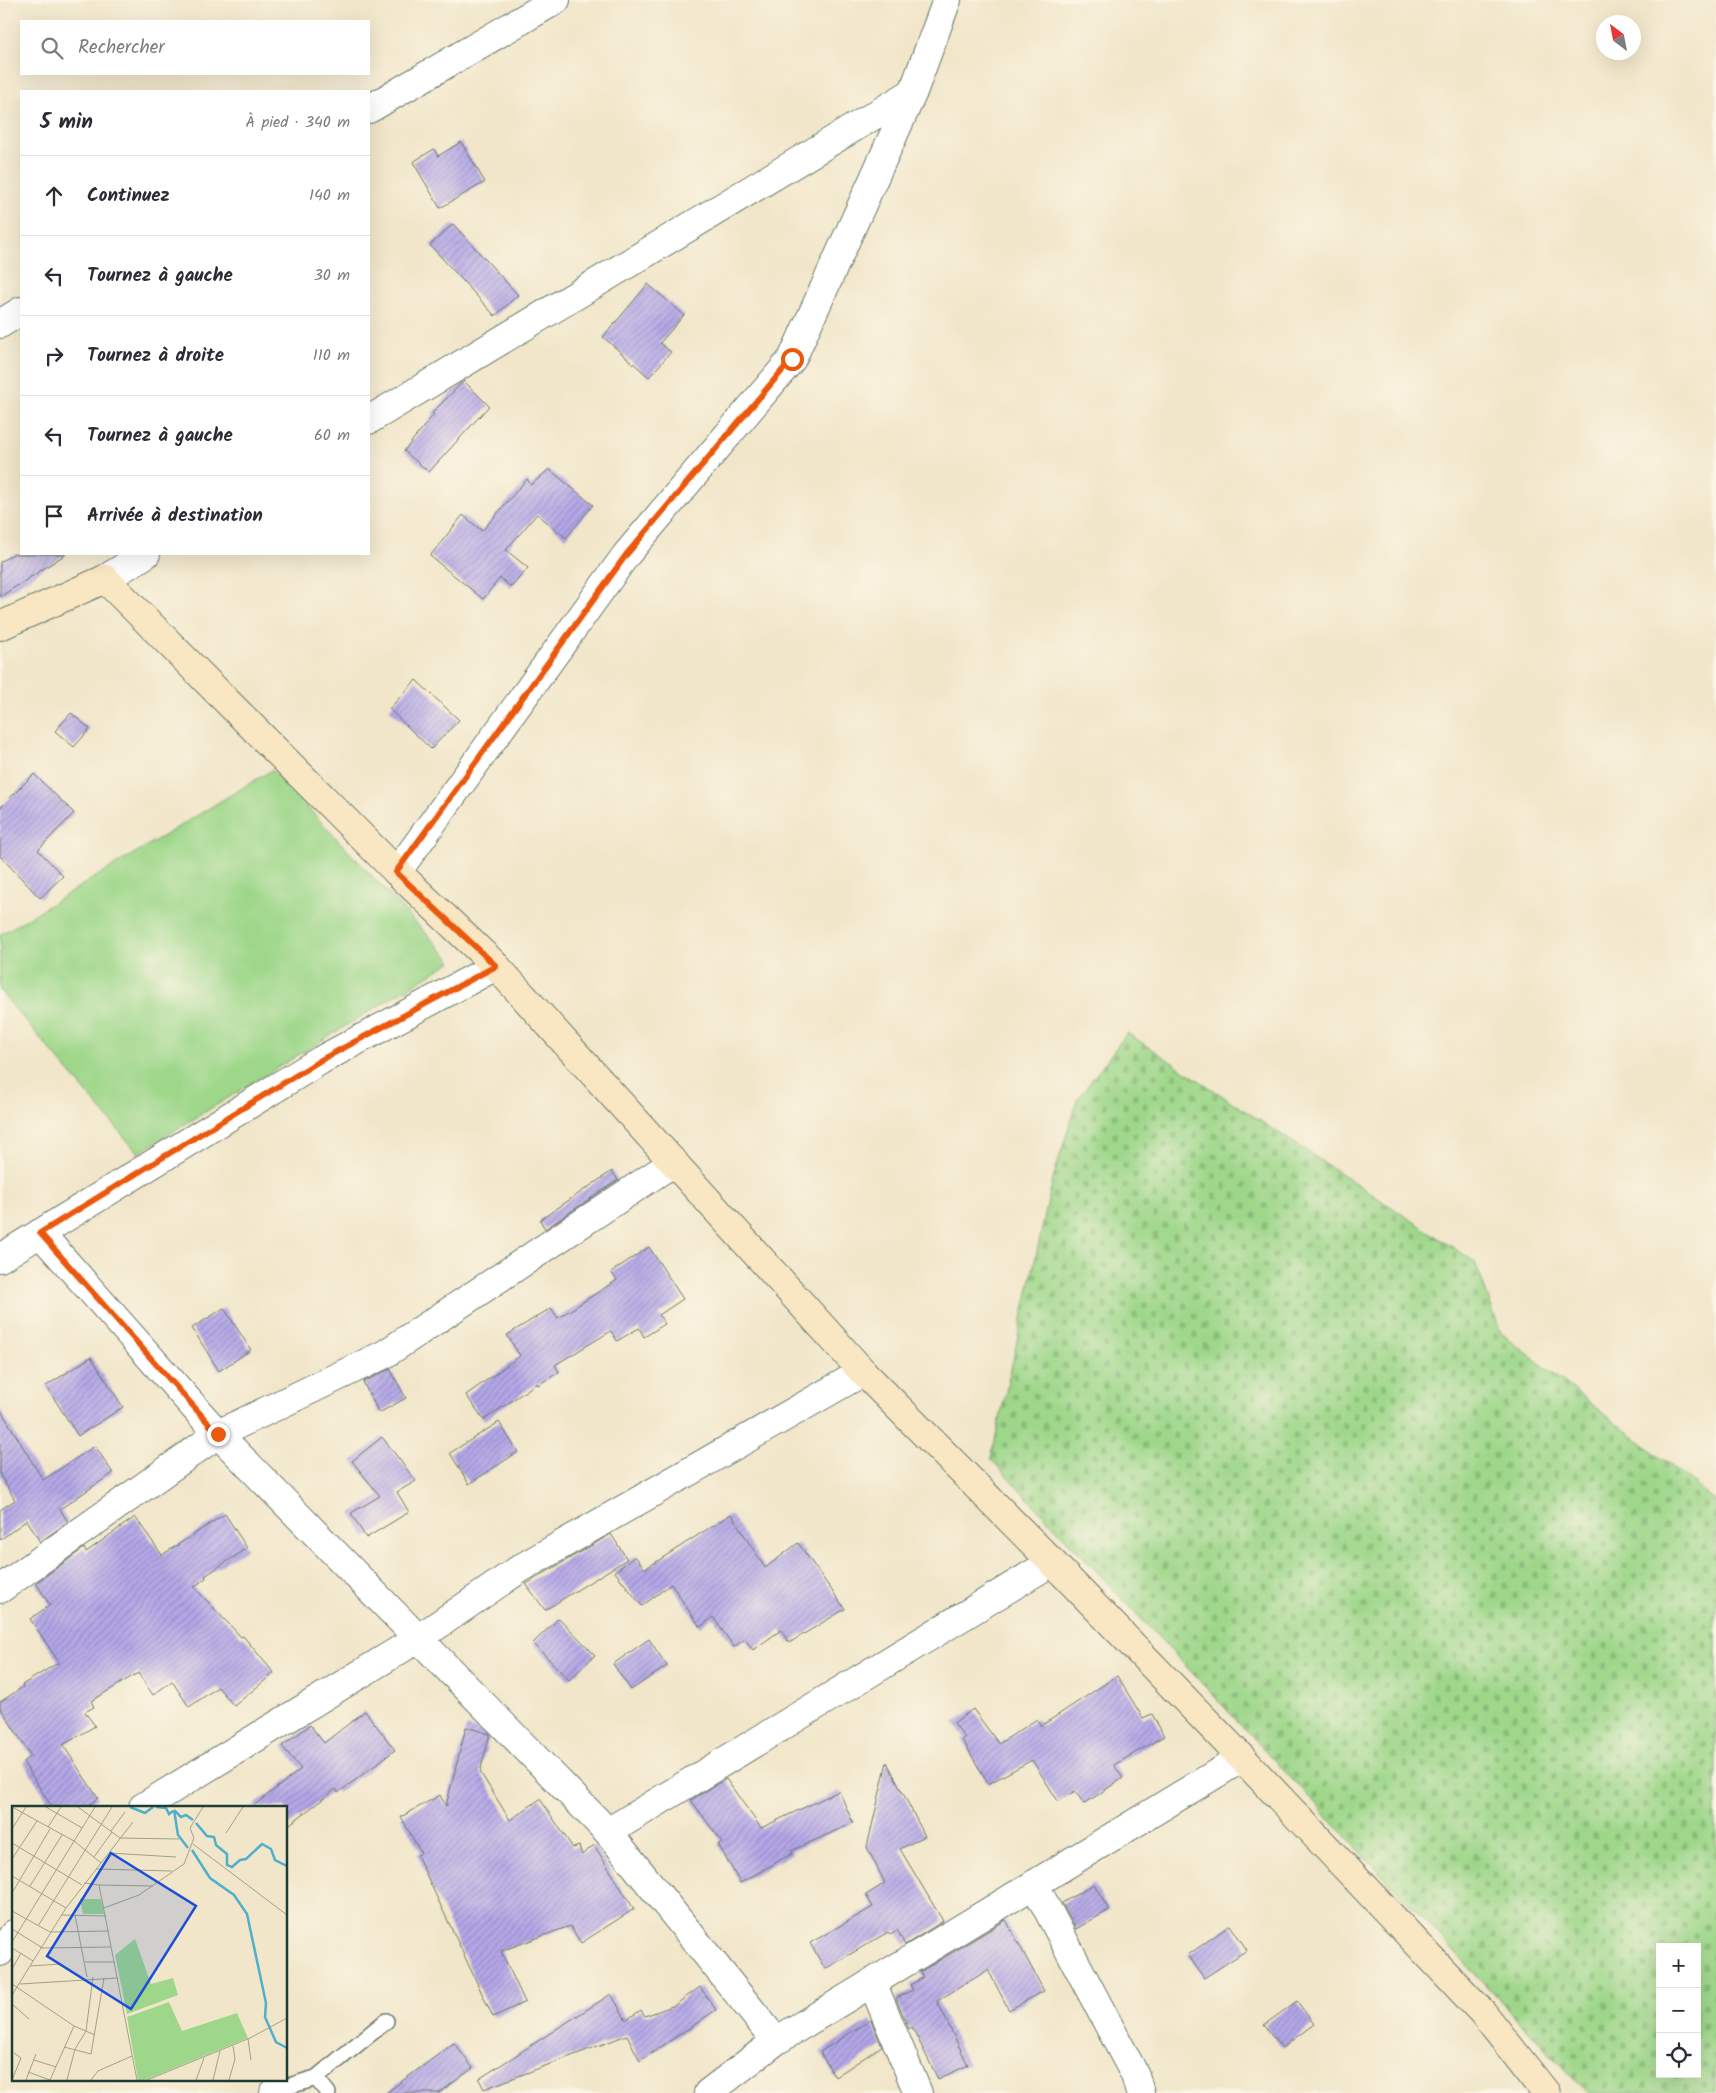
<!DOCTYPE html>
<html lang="fr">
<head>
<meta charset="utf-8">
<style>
	:root { --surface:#fff; --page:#f7f7f7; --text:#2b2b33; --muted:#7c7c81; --line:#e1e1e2 }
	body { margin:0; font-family:Kalam,sans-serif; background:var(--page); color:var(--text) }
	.controls { position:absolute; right:15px; bottom:15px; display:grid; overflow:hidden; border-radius:0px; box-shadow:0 5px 20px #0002 }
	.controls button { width:45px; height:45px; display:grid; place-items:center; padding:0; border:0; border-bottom:1px solid var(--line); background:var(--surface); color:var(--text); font:25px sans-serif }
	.compass { position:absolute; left:1596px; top:15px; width:45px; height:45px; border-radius:50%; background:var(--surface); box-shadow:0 5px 20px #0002; rotate:328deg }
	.stop { position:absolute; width:15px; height:15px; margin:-11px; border:4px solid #ea580c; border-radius:50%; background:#fff }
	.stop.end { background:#ea580c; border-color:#fff; box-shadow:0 1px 5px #0008 }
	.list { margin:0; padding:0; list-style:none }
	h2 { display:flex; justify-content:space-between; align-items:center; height:65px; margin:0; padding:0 20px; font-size:21px }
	h2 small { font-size:16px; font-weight:400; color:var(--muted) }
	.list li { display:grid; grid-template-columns:32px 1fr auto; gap:15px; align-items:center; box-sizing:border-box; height:80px; padding:0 20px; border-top:1px solid var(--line) }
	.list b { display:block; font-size:19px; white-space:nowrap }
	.list em { font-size:16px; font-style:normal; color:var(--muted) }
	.icon { flex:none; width:28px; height:28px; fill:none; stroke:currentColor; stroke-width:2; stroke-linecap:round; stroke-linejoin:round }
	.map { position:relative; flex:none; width:1716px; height:2093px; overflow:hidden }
	.search { position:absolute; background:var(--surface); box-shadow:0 5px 20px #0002; left:20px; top:20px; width:350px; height:55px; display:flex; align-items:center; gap:12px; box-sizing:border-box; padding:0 18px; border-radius:0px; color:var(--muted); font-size:19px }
	.panel { position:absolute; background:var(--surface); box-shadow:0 5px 20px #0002; left:20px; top:90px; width:350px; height:465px; border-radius:0px }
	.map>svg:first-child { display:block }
</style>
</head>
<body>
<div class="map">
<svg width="1716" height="2093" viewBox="0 0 1716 2093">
	<defs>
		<pattern id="cemetery-stones" width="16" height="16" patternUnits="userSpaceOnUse" patternTransform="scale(1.25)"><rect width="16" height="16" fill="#9ed78a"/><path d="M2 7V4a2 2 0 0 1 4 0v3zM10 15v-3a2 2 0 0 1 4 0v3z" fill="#88b978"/></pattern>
		<pattern id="building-hatch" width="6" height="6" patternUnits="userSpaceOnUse" patternTransform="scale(1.25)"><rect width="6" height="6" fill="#b4a7e8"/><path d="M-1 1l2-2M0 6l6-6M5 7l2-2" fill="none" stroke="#9289bd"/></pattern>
	</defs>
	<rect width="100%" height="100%" fill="#fcf5e5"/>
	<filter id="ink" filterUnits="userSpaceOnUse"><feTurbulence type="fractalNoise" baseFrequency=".02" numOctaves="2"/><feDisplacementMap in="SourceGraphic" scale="10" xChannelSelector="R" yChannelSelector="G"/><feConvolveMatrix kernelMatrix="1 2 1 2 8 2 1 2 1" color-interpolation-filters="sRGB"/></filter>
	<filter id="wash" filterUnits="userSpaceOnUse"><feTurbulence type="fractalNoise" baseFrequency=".0096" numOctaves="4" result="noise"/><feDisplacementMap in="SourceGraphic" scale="20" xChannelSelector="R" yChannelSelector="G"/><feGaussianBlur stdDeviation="1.12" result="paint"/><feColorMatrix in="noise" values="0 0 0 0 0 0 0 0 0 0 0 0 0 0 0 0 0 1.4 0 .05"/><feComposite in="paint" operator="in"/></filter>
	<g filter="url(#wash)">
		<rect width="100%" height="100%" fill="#f1e6c9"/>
		<path fill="#9ed78a" stroke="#5e8a5f" d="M 272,770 L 452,961 L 138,1153 L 0,991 L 0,935 Z"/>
		<path fill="url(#cemetery-stones)" stroke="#5e8a5f" fill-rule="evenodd" d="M 1127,1033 L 1475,1262 L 1501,1333 L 1716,1501 L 1716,2093 L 1587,2093 L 991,1459 L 1053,1179 L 1077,1100 ZM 1660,1947 L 1697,1947 L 1697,2074 L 1660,2074 Z"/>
		<g id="blocks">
			<path fill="url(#building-hatch)" d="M 461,142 L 485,182 L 440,208 L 413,162 L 434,149 L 438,156 Z
				M 453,224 L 518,295 L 495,316 L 430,245 Z
				M 648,284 L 684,315 L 660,343 L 671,352 L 649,377 L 603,337 Z
				M 464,381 L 489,406 L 429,472 L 404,451 L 434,414 L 432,413 Z
				M 549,469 L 593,505 L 566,538 L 537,514 L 506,550 L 528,568 L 511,587 L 500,578 L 483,599 L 430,556 L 463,515 L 482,531 L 527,479 L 531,485 Z
				M 13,554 L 66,554 L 0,597 L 0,562 Z
				M 416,680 L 459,720 L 431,749 L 389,709 Z
				M 71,713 L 90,729 L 74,747 L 55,731 Z
				M 34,774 L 74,813 L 38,850 L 63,876 L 40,898 L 0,856 L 0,808 Z
				M 612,1171 L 618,1180 L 545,1229 L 540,1220 Z
				M 649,1247 L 683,1299 L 659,1315 L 665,1324 L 644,1337 L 639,1328 L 617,1341 L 611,1331 L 555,1365 L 559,1372 L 538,1385 L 537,1383 L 484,1420 L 466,1395 L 520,1356 L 507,1335 L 551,1308 L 558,1318 L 617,1280 L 611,1272 Z
				M 224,1308 L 251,1350 L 219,1371 L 192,1328 Z
				M 91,1357 L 123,1407 L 78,1436 L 46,1386 Z
				M 390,1369 L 406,1398 L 379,1413 L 363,1382 Z
				M 0,1409 L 43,1480 L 95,1446 L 113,1473 L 60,1509 L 68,1522 L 40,1542 L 27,1520 L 0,1540 L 0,1510 L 15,1500 L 0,1475 Z
				M 499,1422 L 518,1452 L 469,1484 L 450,1453 Z
				M 382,1437 L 416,1481 L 397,1492 L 409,1512 L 366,1538 L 351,1513 L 380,1496 L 352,1461 Z
				M 225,1514 L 247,1548 L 205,1576 L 206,1578 L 194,1587 L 241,1637 L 243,1636 L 274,1673 L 234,1706 L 218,1687 L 189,1707 L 172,1681 L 153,1695 L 138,1673 L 91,1701 L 94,1707 L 85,1712 L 95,1726 L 63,1745 L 98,1798 L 85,1807 L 52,1807 L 23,1762 L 31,1756 L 0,1707 L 0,1702 L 23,1687 L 22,1685 L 59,1662 L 30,1619 L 50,1605 L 36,1583 L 84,1548 L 86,1552 L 135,1517 L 162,1555 Z
				M 731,1514 L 765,1568 L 798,1543 L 845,1609 L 789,1643 L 781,1630 L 753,1650 L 745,1639 L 734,1647 L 713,1617 L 700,1627 L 671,1584 L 642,1606 L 615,1572 L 635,1556 L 645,1569 Z
				M 611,1534 L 627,1559 L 545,1610 L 526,1584 Z
				M 559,1618 L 595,1655 L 569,1680 L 533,1643 Z
				M 649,1639 L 667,1666 L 631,1690 L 613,1664 Z
				M 1117,1676 L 1143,1718 L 1152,1714 L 1164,1736 L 1114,1765 L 1123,1778 L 1084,1804 L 1075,1791 L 1058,1801 L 1032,1760 L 988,1784 L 962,1739 L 965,1738 L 954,1723 L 973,1709 L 999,1744 L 1037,1719 L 1041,1726 Z
				M 365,1711 L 395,1750 L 338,1793 L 336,1789 L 286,1827 L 286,1807 L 252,1807 L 301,1769 L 282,1746 L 310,1725 L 324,1743 Z
				M 466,1727 L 490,1734 L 480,1772 L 510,1820 L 540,1799 L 573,1848 L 579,1846 L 582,1855 L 594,1845 L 634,1909 L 581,1943 L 570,1926 L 501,1951 L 525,2002 L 493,2017 L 417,1855 L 421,1853 L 401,1817 L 440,1795 L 446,1806 Z
				M 887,1762 L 925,1836 L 900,1849 L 943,1921 L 905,1945 L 897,1930 L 890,1934 L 888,1932 L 825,1969 L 810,1943 L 873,1907 L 866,1895 L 885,1883 L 867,1847 Z
				M 726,1779 L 761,1828 L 839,1791 L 853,1823 L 791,1851 L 793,1853 L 740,1883 L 718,1844 L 722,1842 L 691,1800 Z
				M 1094,1884 L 1109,1910 L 1076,1929 L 1062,1903 Z
				M 1006,1920 L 1044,1991 L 1009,2010 L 988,1970 L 937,2001 L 968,2065 L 938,2079 L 912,2027 L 909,2029 L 896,1998 L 913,1990 L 910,1985 L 923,1977 L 920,1972 Z
				M 1230,1925 L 1247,1950 L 1204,1978 L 1188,1955 Z
				M 700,1987 L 716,2010 L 640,2061 L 627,2035 L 484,2089 L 479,2079 L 611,1994 L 626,2020 L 641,2010 L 645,2016 L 675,2005 Z
				M 1297,2001 L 1314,2024 L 1282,2048 L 1264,2025 Z
				M 871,2020 L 882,2046 L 835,2077 L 820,2052 Z
				M 454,2043 L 473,2068 L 439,2093 L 386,2093 Z"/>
		</g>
	</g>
	<g filter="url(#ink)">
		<use href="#blocks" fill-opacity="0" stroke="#687868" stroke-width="1"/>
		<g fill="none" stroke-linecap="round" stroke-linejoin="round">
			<defs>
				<path id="lane" d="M 316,2078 L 328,2093
					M 279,2089 L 316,2078 L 386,2021"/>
				<path id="street" d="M 369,109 L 556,0
					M 0,324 L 21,311
					M 369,420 L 913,92
					M 105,579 L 146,554
					M 397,872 L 626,555 L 792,359 L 913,92 L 947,0
					M 40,1233 L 218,1434 L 608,1832 L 776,2041
					M 0,1258 L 321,1060 L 496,966
					M 0,1589 L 218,1434 L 385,1354 L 674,1162
					M 143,1807 L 419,1638 L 521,1568 L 863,1372
					M 608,1832 L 1052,1562
					M 1034,1884 L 1135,2075 L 1140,2093
					M 0,1952 L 14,1934
					M 872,1982 L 918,2093
					M 274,2093 L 279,2089
					M 708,2093 L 776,2041 L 1242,1758"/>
				<path id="secondary" d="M 0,626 L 105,579 L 397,872 L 496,966 L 863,1372 L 1052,1562 L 1242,1758 L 1483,2013 L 1546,2093"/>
			</defs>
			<use href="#lane" stroke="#687868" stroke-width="18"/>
			<use href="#street" stroke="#687868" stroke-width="30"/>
			<use href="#secondary" stroke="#687868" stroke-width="30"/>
			<use href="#lane" stroke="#fff" stroke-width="15"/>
			<use href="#street" stroke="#fff" stroke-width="28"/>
			<use href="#secondary" stroke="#f9e7c3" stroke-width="28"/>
		</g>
	</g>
	<g fill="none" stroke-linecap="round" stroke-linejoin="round" filter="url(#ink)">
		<path stroke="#ea580c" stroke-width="6" d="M 218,1434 L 40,1233 L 321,1060 L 496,966 L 396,872 L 626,555 L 792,359"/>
	</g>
	<g transform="translate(12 1806)">
		<rect width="275" height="275" fill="#f1e6c9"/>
		<path d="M 68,93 L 89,93 L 92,108 L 71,108 Z" fill="#9ed78a"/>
		<path d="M 123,133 L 139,178 L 161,172 L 166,189 L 115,208 L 103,149 ZM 157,196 L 170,225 L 225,207 L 236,232 L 133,274 L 126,274 L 115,211 Z" fill="#9ed78a"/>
		<path fill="none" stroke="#4fafcd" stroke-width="2.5" d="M 118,1 L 133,7 L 141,1M 144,1 L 154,2 L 157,8 L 161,5M 162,4 L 166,29 L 176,42M 162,4 L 169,11 L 174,9 L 181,14M 184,17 L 195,30 L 202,31 L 204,39 L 215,48 L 215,59 L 220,61 L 228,54 L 234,53 L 250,38 L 259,43 L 263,54 L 275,60M 180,44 L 198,72 L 222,89 L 235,108 L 254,197 L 253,211 L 264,236 L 275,242"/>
		<path fill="none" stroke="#9da28d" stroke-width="1" d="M 0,1 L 62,35 L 89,57M 34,1 L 70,22M 66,1 L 108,32 L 167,33M 36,21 L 49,1M 0,23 L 14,1M 99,25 L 113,6M 214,27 L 231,1M 0,37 L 70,79M 181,38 L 275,109M 97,47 L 164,51M 82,51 L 100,26M 0,53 L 25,15M 84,63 L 160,65M 0,70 L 54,102M 72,77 L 87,79 L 125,274M 87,79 L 141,80M 18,80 L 50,29M 0,87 L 38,23M 92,102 L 127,89 L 172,58 L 182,32 L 178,22 L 191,1M 0,105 L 38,126 L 97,125M 50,109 L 94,110M 63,109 L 75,171M 26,120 L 100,1M 0,123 L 29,141M 0,136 L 83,1M 0,142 L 21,155M 28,142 L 99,141M 73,156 L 103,156M 18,160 L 49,158M 0,163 L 9,147M 0,178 L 62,220 L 83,229M 8,178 L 106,172M 0,189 L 54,102 L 121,16M 0,198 L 17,213M 236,233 L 239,254M 52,241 L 79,248 L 92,172M 22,254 L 44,261M 16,266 L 38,274M 0,274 L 9,252 L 2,247M 14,274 L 24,248M 38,274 L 62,220M 55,274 L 63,243 L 74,225 L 81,171M 79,274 L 86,265 L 120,250M 135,274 L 238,232 L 275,212M 184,274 L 192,252M 201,274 L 208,245M 217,274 L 223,253 L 221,240"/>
		<path fill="#1d4ed8" fill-opacity="0.15" stroke="#1d4ed8" stroke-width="2.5" d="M 99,47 L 184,100 L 119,203 L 35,150 Z"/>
		<rect width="275" height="275" fill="none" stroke="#1f3d34" stroke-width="2.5"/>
	</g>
</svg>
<div class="controls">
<button>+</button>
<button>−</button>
<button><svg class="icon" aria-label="locate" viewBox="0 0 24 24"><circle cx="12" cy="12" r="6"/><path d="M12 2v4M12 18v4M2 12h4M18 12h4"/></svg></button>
</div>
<svg class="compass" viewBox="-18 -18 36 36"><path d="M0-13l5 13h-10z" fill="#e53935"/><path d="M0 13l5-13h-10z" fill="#7c7c81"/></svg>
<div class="stop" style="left:792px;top:359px"></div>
<div class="stop end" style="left:218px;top:1434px"></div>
<div class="search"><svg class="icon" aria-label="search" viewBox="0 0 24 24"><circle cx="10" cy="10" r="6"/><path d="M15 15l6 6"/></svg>Rechercher</div>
<section class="panel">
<h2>5 min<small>À pied · 340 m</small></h2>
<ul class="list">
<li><svg class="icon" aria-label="ahead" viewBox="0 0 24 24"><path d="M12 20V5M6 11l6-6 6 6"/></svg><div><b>Continuez</b></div><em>140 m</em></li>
<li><svg class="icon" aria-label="left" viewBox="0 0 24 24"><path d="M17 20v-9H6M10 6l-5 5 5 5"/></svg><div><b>Tournez à gauche</b></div><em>30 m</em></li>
<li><svg class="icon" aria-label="right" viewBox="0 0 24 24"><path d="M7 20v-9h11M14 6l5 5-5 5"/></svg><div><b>Tournez à droite</b></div><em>110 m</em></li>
<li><svg class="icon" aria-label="left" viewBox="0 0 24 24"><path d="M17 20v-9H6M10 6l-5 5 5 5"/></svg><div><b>Tournez à gauche</b></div><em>60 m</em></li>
<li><svg class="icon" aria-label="arrive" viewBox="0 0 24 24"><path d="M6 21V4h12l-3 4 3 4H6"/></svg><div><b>Arrivée à destination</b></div></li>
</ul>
</section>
</div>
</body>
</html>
